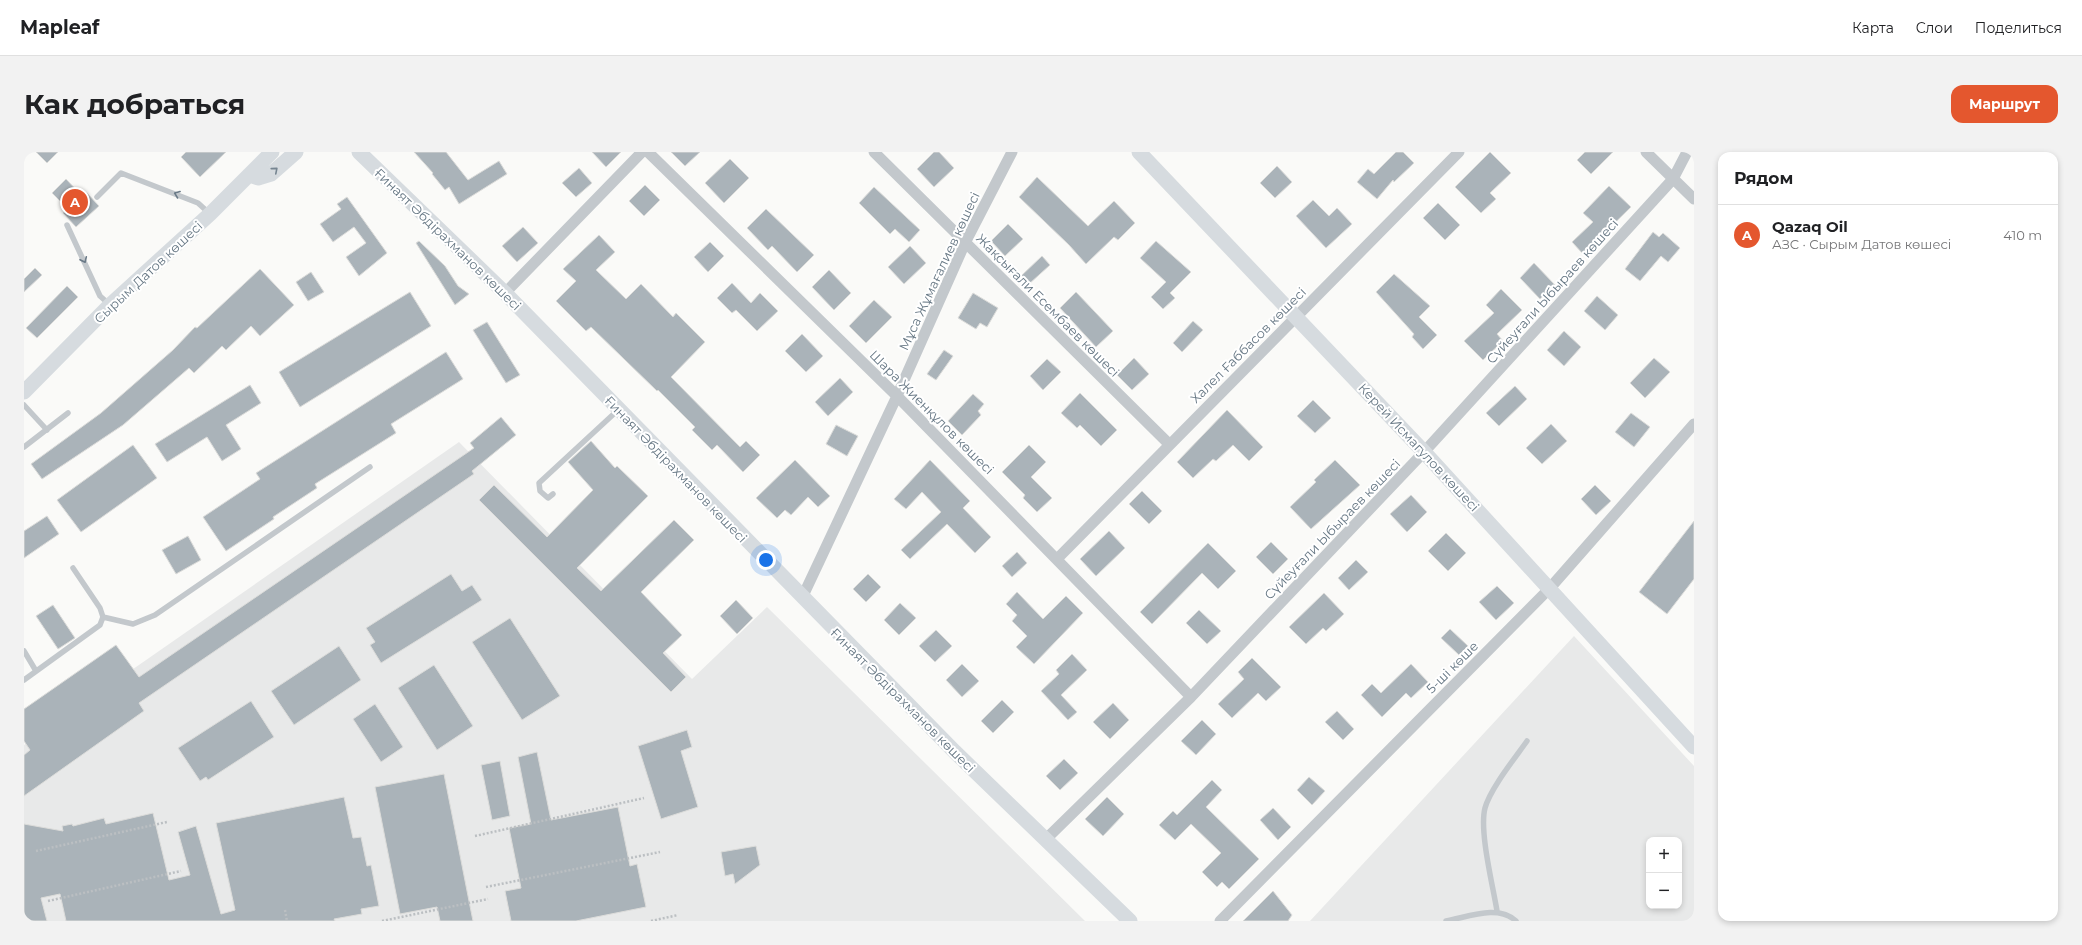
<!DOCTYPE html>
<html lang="ru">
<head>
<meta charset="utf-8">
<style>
	:root { --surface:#fff; --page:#f2f2f2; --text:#202124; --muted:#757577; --line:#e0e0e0; --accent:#e4572e }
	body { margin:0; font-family:Montserrat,sans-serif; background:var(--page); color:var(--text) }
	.controls { position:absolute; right:12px; bottom:12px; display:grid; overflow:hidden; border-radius:8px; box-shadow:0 2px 6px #0003 }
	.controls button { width:36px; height:36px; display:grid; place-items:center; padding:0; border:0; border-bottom:1px solid var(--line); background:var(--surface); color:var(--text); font:20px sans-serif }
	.you { position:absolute; left:742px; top:408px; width:14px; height:14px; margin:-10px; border:3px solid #fff; border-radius:50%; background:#1a73e8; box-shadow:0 0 0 6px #1a73e833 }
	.badge { display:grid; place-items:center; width:26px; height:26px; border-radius:50%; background:var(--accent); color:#fff; font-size:13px; font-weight:700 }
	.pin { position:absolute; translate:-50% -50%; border:2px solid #fff; box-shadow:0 1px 4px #0006 }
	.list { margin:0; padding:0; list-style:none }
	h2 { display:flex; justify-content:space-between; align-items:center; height:52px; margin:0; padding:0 16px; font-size:17px }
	h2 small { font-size:13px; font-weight:400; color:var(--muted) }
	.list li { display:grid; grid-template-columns:26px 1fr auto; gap:12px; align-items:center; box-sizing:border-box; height:60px; padding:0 16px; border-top:1px solid var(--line) }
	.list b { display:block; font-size:15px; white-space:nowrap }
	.list p { margin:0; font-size:13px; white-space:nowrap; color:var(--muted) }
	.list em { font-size:13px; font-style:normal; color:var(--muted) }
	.map { position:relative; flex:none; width:1670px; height:769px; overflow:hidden; border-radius:12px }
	header { display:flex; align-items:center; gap:24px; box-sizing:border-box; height:56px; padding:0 20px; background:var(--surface); border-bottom:1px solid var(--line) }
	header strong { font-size:19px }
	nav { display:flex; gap:22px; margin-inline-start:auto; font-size:14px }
	.intro { display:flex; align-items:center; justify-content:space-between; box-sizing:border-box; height:96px; padding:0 24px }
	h1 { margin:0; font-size:28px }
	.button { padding:10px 18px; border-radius:12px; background:var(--accent); color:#fff; font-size:14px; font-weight:700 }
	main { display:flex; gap:24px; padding:0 24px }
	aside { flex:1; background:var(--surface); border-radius:12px; box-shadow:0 2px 6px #0003 }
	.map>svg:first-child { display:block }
</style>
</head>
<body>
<header>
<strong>Mapleaf</strong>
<nav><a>Карта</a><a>Слои</a><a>Поделиться</a></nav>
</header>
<div class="intro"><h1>Как добраться</h1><a class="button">Маршрут</a></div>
<main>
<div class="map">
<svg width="1670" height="769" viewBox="0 0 1670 769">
	<rect width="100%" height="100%" fill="#fafaf8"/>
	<path fill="#e8e9e9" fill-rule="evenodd" d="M 435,290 L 668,527 L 743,455 L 1061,769 L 0,769 L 0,593 Z
		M 1550,484 L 1670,614 L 1670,769 L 1286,769 ZM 1625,688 L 1655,688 L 1655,754 L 1625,754 Z"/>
	<path fill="#aab3b9" stroke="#dcdcda" d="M 12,0 L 34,0 L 23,11 Z
		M 162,0 L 202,0 L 176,25 L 157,5 Z
		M 390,0 L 422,0 L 444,28 L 475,9 L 483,22 L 435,52 L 425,35 L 421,38 L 408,22 L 409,21 Z
		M 568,0 L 597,0 L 582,15 Z
		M 647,0 L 676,0 L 661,14 Z
		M 910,0 L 915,0 L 930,16 L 910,35 L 893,17 Z
		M 1372,0 L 1379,0 L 1390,11 L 1370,30 L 1369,28 L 1353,47 L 1333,30 L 1344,17 L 1350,22 Z
		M 1466,0 L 1487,21 L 1466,41 L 1472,47 L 1457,61 L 1431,35 Z
		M 1561,0 L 1589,0 L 1567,22 L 1553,8 Z
		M 706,7 L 725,26 L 700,51 L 681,31 Z
		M 1253,14 L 1268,30 L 1251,46 L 1236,31 Z
		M 555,16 L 568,31 L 552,45 L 538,31 Z
		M 1013,25 L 1064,74 L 1090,49 L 1111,71 L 1094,88 L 1090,85 L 1062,112 L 1045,93 L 995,45 Z
		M 42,27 L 59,45 L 63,41 L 75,54 L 52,75 L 39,61 L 44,57 L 28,41 Z
		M 621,33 L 636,48 L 620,64 L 605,49 Z
		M 1585,34 L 1607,55 L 1559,102 L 1548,90 L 1569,70 L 1559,61 Z
		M 850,35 L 896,78 L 885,90 L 871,77 L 866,82 L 835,51 Z
		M 323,45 L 363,101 L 335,124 L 322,105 L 342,91 L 330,75 L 309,90 L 296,72 L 317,57 L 313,52 Z
		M 1289,48 L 1305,64 L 1313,56 L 1328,72 L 1302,96 L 1272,64 Z
		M 1414,51 L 1436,73 L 1421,88 L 1399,66 Z
		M 742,57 L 790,103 L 773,120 L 748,94 L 744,98 L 723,76 Z
		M 984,72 L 999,87 L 981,104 L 967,89 Z
		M 499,75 L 514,91 L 493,110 L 478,94 Z
		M 1629,80 L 1635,85 L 1639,81 L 1656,96 L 1644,110 L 1637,104 L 1616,129 L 1601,117 Z
		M 575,83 L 591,100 L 572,118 L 602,147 L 617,132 L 649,165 L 652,161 L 681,190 L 647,225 L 716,295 L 722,289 L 736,303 L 719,320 L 693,293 L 688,298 L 668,278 L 671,275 L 634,238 L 633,239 L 567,175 L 562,179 L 532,149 L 552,129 L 539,117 Z
		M 395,89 L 421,114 L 434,134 L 445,142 L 431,153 L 392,91 Z
		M 1132,89 L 1167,120 L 1146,141 L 1151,146 L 1139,157 L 1127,145 L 1142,130 L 1116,106 Z
		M 686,90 L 700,104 L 684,120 L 670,105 Z
		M 886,94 L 902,111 L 880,132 L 864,115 Z
		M 1018,104 L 1026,113 L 1005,132 L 997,124 Z
		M 1510,111 L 1531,133 L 1516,147 L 1496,126 Z
		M 11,116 L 18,123 L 0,140 L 0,127 Z
		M 236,117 L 270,153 L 236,184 L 227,174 L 202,198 L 198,194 L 170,221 L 165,216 L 99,273 L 18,327 L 7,312 L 77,261 L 149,198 L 171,175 L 173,176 Z
		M 805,118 L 827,141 L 810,158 L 788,135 Z
		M 287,120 L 300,140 L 284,149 L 272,130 Z
		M 1370,122 L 1406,154 L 1395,165 L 1413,183 L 1399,197 L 1388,185 L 1390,182 L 1352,140 Z
		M 708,131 L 727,151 L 736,141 L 754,159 L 733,179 L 712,158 L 708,161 L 693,146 Z
		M 43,134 L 54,145 L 13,186 L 2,176 Z
		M 1477,137 L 1498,158 L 1473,182 L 1479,189 L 1459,208 L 1440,189 L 1470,161 L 1462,153 Z
		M 386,140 L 407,174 L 276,255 L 255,220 Z
		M 1052,140 L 1089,179 L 1072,195 L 1036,156 Z
		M 949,141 L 974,156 L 963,175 L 956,171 L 952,177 L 934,166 Z
		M 1573,144 L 1594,163 L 1581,178 L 1560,159 Z
		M 850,148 L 868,165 L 842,191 L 825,174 Z
		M 1169,169 L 1179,178 L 1158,200 L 1149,191 Z
		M 463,170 L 496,223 L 482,231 L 449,178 Z
		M 1540,179 L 1557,195 L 1540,214 L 1523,198 Z
		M 778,182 L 799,204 L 782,220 L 761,199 Z
		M 920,198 L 929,204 L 912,228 L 903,222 Z
		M 422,200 L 439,227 L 367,272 L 372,281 L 291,332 L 293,336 L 249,365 L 250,367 L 202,399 L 179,365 L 236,327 L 232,321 Z
		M 1110,206 L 1125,222 L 1108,238 L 1093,223 Z
		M 1630,206 L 1646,220 L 1621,246 L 1606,231 Z
		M 1023,207 L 1037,220 L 1019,238 L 1006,224 Z
		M 816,226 L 829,240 L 804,264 L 791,250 Z
		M 226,233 L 237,251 L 202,273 L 217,297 L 198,309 L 183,285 L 143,310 L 131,292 Z
		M 1491,234 L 1503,247 L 1475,274 L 1462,261 Z
		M 1056,241 L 1093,278 L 1077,294 L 1056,273 L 1053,276 L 1037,261 Z
		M 949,242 L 960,252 L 954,259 L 957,263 L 938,283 L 924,269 Z
		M 1289,248 L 1307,266 L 1291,281 L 1273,264 Z
		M 1203,258 L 1239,295 L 1225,309 L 1209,293 L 1192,309 L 1189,307 L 1169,326 L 1153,310 Z
		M 1607,261 L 1626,275 L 1610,295 L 1591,280 Z
		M 477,265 L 492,283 L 448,319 L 450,322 L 115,551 L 120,559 L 0,644 L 0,603 L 6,598 L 0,589 L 0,557 L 92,493 L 115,525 L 450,296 L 446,291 Z
		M 1527,272 L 1543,289 L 1518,312 L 1502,296 Z
		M 812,273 L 834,284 L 823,304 L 802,292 Z
		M 567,289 L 591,316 L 593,314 L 624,344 L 553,416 L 577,439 L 650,368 L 670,388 L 617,440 L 658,483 L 639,501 L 662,525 L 647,540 L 455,348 L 470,333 L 523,385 L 569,338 L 544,310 Z
		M 109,293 L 133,326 L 57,380 L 33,348 Z
		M 1005,293 L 1022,310 L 1007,325 L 1028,346 L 1013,360 L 999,346 L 1001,343 L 978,320 Z
		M 771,308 L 806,344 L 794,355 L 784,345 L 767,363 L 761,358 L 753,366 L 732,346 Z
		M 906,308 L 946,349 L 939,356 L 967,385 L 951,401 L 923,372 L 886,407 L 877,398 L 917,360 L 898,340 L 882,357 L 870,347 Z
		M 1311,308 L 1336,333 L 1287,377 L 1266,355 L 1292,330 L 1290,328 Z
		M 1571,333 L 1587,349 L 1572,363 L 1557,347 Z
		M 1118,339 L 1138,359 L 1125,372 L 1105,352 Z
		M 1387,343 L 1403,360 L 1383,380 L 1366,362 Z
		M 23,364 L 35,382 L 0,406 L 0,379 Z
		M 1670,369 L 1670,427 L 1643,462 L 1615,440 Z
		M 1085,379 L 1101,396 L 1072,424 L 1056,407 Z
		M 1422,381 L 1442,401 L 1424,419 L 1404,399 Z
		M 164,384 L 177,408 L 152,422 L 138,398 Z
		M 1247,390 L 1264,407 L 1249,422 L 1232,405 Z
		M 1184,391 L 1212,419 L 1194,437 L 1178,421 L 1128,472 L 1116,460 Z
		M 993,400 L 1003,411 L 988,425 L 978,414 Z
		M 1332,408 L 1344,420 L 1325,438 L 1314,426 Z
		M 427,422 L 438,439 L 448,433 L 458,448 L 357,511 L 346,493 L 351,490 L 342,476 Z
		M 844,422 L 857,435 L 842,450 L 829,437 Z
		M 1473,434 L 1490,451 L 1472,468 L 1455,450 Z
		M 993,440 L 1019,467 L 1042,444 L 1059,461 L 1010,512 L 992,495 L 1003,484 L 988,469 L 993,463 L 982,452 Z
		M 1300,441 L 1320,462 L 1302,479 L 1299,476 L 1282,492 L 1265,475 Z
		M 712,448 L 729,466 L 713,482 L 696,464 Z
		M 876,451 L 892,466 L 875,483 L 860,468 Z
		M 29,453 L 51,486 L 34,497 L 12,464 Z
		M 1175,458 L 1197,479 L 1183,492 L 1162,471 Z
		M 486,466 L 536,544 L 498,568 L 448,490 Z
		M 1426,477 L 1444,494 L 1435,503 L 1417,486 Z
		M 912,478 L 928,494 L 911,510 L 895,494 Z
		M 315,494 L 337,528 L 270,573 L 247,539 Z
		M 1048,502 L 1063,518 L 1037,543 L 1053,560 L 1044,568 L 1017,539 L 1035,522 L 1032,518 Z
		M 1228,506 L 1257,535 L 1242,549 L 1234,541 L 1208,566 L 1194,552 L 1220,527 L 1214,520 Z
		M 938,512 L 955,529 L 938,545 L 922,528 Z
		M 1387,512 L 1404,530 L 1387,546 L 1382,541 L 1358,565 L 1337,543 L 1348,532 L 1357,541 Z
		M 410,513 L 449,574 L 413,598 L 374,536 Z
		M 978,548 L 990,560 L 969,581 L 957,569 Z
		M 227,549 L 250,585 L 184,628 L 182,625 L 176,629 L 154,596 Z
		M 1089,551 L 1105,568 L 1086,587 L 1069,570 Z
		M 351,552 L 379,595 L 357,610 L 329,567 Z
		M 1313,559 L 1330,577 L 1319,588 L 1301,570 Z
		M 1178,568 L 1192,582 L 1172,603 L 1157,589 Z
		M 663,578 L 668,595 L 657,599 L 674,655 L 637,667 L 614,594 Z
		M 513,600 L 527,668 L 594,655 L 606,714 L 613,712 L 622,755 L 552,769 L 487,769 L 481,739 L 497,736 L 485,676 L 507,672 L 494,605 Z
		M 1040,607 L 1054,621 L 1036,638 L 1022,624 Z
		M 476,609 L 486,664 L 468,668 L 457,613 Z
		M 420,622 L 445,749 L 449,769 L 416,769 L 413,755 L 376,762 L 351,635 Z
		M 1285,625 L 1301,639 L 1288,653 L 1273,638 Z
		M 1188,628 L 1198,638 L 1182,655 L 1235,707 L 1205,737 L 1198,730 L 1193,735 L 1178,720 L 1197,701 L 1167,672 L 1151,688 L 1135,673 L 1149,659 L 1153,663 Z
		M 320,645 L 329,686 L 337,685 L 343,714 L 347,713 L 355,754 L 337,757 L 338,762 L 310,767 L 311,769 L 42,769 L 36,742 L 17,746 L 23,769 L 0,769 L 0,672 L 39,679 L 38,674 L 48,672 L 49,674 L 80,666 L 82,672 L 129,661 L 145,728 L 166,723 L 154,680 L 172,674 L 197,762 L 211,758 L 192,671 Z
		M 1083,645 L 1100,662 L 1079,684 L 1061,667 Z
		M 1249,656 L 1267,675 L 1254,688 L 1236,668 Z
		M 732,694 L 736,713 L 711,732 L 709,722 L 701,724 L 697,700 Z
		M 1249,739 L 1268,763 L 1264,769 L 1219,769 Z"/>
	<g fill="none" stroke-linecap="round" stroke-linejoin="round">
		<path stroke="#bbbfc2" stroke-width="2.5" stroke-dasharray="2 2" stroke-linecap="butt" d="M 451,684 L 620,646
			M 12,699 L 143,670
			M 462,735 L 636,700
			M 24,749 L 157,719
			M 261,758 L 263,769
			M 358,769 L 464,747
			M 627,769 L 654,763"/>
		<path stroke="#c3c8cc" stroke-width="5.5" d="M 73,45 L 97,21 L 174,51 L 185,61
			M 43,73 L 76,144 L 85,152
			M 0,253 L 23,278
			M 0,295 L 44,261
			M 529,342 L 524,346 L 516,339 L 515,331 L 594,258
			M 79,465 L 109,472 L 131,463 L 346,315
			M 0,499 L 12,519
			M 0,528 L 76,473 L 79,465 L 76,456 L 49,416
			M 1473,759 C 1469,734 1455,679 1461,656 C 1466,637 1491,606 1503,589
			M 1422,769 C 1444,765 1474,752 1492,769"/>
		<path stroke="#c3c8cc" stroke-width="11" d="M 624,0 L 873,244 L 1167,545
			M 850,0 L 1145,292
			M 1622,0 L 1670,47
			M 481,141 L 618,0
			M 1033,407 L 1435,0
			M 778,446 L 873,244 L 941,91 L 988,0
			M 1021,688 L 1167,545 L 1400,300 L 1649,27 L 1663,0
			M 1196,769 L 1526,436 L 1670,272"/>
		<path stroke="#d6dbdf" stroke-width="15" d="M 335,0 L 481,141 L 931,600 L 1106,769
			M 1115,0 L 1400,300 L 1670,595
			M 225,23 L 234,26 L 247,22 L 272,0
			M 0,240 L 86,153 L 186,62 L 248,0"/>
	</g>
	<defs><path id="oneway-chevron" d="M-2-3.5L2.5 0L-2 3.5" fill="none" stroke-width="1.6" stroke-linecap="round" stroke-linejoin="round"/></defs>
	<use stroke="#768591" href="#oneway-chevron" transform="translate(251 18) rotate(-41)"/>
	<g stroke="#6a7a87">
		<use href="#oneway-chevron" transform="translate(153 42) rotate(-159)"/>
		<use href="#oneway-chevron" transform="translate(60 108) rotate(65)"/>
	</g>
	<g text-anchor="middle" stroke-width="4" stroke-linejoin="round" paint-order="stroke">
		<g font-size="13" fill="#657683" stroke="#fff">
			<text transform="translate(424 87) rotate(44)" y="5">Ғинаят Әбдірахманов көшесі</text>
			<text transform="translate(915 119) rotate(-65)" y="5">Мұса Жұмағалиев көшесі</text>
			<text transform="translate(124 120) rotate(-43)" y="5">Сырым Датов көшесі</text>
			<text transform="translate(1528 139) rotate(-48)" y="5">Сүйеуғали Ыбыраев көшесi</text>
			<text transform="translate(1024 153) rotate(45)" y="5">Жақсығали Есембаев көшесi</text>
			<text transform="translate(1224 193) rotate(-45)" y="5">Халел Ғаббасов көшесі</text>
			<text transform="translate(908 260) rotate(45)" y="5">Шара Жиенқұлов көшесі</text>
			<text transform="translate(1395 295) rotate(47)" y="5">Керей Исмагулов көшесі</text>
			<text transform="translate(652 317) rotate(46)" y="5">Ғинаят Әбдірахманов көшесі</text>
			<text transform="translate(1308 377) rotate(-46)" y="5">Сүйеуғали Ыбыраев көшесi</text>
			<text transform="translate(1428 515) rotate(-45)" y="5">5-шi көше</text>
			<text transform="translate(879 548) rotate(45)" y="5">Ғинаят Әбдірахманов көшесі</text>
		</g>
	</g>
</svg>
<div class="controls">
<button>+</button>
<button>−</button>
</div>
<div class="you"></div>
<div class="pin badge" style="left:51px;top:50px">A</div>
</div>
<aside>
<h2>Рядом<small></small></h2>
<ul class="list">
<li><span class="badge">A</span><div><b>Qazaq Oil</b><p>АЗС · Сырым Датов көшесі</p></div><em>410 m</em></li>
</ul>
</aside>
</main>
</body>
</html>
